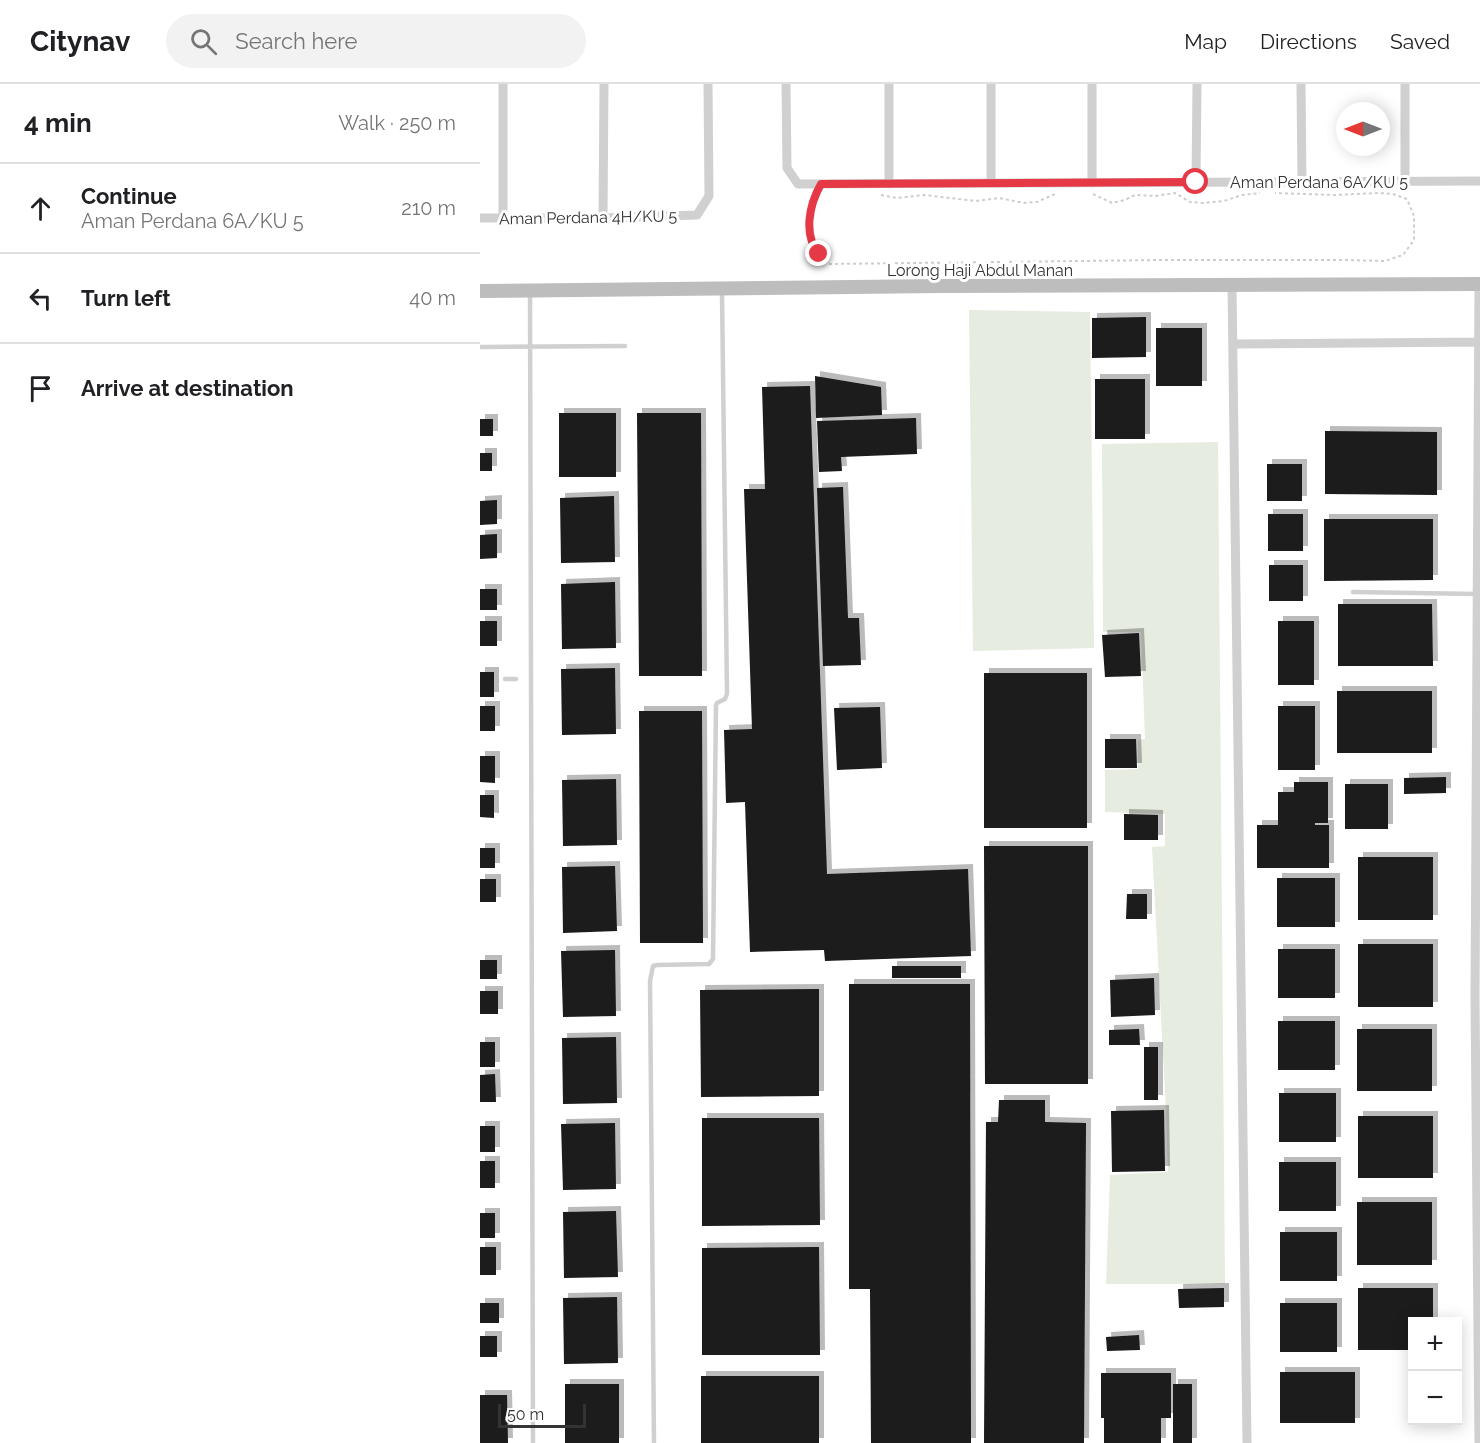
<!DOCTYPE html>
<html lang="en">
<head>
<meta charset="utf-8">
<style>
	:root { --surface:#fff; --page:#f2f2f2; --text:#202124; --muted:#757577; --line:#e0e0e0 }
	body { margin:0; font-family:Raleway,sans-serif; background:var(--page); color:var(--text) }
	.controls { position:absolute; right:18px; bottom:18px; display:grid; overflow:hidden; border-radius:0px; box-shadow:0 3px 15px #0003 }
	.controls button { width:54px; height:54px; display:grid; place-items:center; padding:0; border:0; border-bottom:2px solid var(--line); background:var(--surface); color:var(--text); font:30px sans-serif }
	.compass { position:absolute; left:856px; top:18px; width:54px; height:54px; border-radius:50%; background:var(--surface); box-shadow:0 3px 15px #0003; rotate:270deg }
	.scale { position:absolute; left:18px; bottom:15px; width:88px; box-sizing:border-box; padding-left:6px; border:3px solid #333; border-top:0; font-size:16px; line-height:21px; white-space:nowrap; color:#333; -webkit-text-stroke:4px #fff; paint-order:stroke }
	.stop { position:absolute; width:18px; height:18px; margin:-14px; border:4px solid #e63946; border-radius:50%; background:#fff }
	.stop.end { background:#e63946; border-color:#fff; box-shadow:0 2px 6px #0008 }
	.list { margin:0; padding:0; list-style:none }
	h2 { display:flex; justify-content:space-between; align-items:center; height:78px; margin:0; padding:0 24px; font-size:26px }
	h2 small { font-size:20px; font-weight:400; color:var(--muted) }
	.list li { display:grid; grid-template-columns:39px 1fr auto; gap:18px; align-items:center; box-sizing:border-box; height:90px; padding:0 24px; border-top:2px solid var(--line) }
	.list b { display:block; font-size:22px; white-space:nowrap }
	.list p { margin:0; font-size:20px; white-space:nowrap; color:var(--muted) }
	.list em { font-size:20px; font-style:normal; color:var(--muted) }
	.icon { flex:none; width:33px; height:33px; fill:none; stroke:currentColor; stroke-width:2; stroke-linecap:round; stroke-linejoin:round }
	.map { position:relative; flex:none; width:1000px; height:1359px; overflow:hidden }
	header { display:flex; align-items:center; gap:36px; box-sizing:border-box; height:84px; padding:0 30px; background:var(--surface); border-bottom:2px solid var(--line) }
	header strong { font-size:28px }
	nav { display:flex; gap:33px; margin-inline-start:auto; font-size:21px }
	.search { width:420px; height:54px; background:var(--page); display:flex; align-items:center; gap:15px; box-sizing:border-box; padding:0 21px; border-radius:33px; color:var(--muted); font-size:22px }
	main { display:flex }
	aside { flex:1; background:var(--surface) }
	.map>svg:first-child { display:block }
</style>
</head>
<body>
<header>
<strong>Citynav</strong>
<div class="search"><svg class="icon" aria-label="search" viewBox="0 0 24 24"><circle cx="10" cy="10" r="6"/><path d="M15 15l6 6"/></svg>Search here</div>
<nav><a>Map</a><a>Directions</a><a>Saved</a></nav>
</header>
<main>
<aside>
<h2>4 min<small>Walk · 250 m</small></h2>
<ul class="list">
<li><svg class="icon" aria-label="ahead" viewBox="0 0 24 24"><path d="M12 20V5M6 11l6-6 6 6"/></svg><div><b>Continue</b><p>Aman Perdana 6A/KU 5</p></div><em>210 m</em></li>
<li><svg class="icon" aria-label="left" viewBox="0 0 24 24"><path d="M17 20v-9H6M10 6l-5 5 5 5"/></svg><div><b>Turn left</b></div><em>40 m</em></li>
<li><svg class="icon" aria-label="arrive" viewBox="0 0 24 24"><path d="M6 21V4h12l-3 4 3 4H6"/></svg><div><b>Arrive at destination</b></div></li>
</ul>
</aside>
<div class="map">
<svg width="1000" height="1359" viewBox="0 0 1000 1359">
	<defs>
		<filter id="shadow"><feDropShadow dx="5" dy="-5" stdDeviation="0" flood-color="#0004"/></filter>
	</defs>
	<rect width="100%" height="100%" fill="#fff"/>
	<path fill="#e6ecdf" d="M 489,226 L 610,228 L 614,564 L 493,567 Z
		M 738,358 L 745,1200 L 626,1200 L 630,1091 L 688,1088 L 686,1027 L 672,763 L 685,762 L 685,730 L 625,728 L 625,686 L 658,685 L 658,656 L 665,655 L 661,548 L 623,548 L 622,360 Z"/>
	<path fill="#1a1a1a" filter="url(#shadow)" d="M 666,233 L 666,273 L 612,274 L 612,234 Z
		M 676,244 L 722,244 L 722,302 L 676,302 Z
		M 335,292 L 401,303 L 402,331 L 336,334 Z
		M 615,295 L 665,295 L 665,355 L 615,355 Z
		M 330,302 L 347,790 L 488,785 L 491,872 L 345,877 L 344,866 L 270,868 L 265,718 L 246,719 L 244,646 L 272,645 L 264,405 L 285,405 L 282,303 Z
		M 79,329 L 136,329 L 136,393 L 79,393 Z
		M 157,329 L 221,329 L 222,592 L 159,592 Z
		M 436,334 L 437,370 L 361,373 L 362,387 L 339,388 L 337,337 Z
		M 0,335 L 13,335 L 13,352 L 0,352 Z
		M 845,347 L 957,348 L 957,411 L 845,410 Z
		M 0,369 L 12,369 L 12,387 L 0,387 Z
		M 787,380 L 822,380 L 822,417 L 787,417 Z
		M 363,403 L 368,534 L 379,534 L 381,581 L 343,582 L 337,404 Z
		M 134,412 L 135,478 L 81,479 L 80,414 Z
		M 17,416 L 17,440 L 0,441 L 0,417 Z
		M 788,430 L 823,430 L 823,467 L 788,467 Z
		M 844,435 L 953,435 L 953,496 L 844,497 Z
		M 17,450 L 17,474 L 0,475 L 0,451 Z
		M 789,481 L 823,481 L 823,517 L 789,517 Z
		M 135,498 L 136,564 L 82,565 L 81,500 Z
		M 0,505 L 17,505 L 17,526 L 0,526 Z
		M 858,520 L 952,520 L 953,582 L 858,582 Z
		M 0,537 L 17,537 L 17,562 L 0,562 Z
		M 798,537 L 834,537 L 834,601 L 798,601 Z
		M 659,549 L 661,592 L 625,593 L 622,551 Z
		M 135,584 L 136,650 L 82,651 L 81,585 Z
		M 0,588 L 14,588 L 14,613 L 0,613 Z
		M 504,589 L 607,589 L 607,744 L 504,744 Z
		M 857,607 L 952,607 L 952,669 L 857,669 Z
		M 0,622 L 15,622 L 15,647 L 0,647 Z
		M 798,622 L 835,622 L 835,686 L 798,686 Z
		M 400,623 L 402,684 L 357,686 L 354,624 Z
		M 159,627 L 222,627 L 223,859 L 160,859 Z
		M 625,655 L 656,655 L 657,684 L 625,684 Z
		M 0,672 L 15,672 L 15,699 L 0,698 Z
		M 966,693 L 966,709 L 924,710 L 924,694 Z
		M 136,695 L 137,761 L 83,762 L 82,696 Z
		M 814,698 L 848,698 L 848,739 L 835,739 L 835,741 L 849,741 L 849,784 L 777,784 L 777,741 L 798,741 L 798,708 L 814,708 Z
		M 865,700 L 908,700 L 908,745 L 865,745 Z
		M 0,711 L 14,711 L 14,734 L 0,733 Z
		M 644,730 L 678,731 L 678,756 L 644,756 Z
		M 504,762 L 608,762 L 608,1000 L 505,1000 Z
		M 0,764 L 15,764 L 15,784 L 0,784 Z
		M 878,773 L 953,773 L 953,836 L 878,836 Z
		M 135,782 L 137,847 L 83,849 L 82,783 Z
		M 797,794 L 855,794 L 855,843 L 797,843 Z
		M 0,795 L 16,795 L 16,818 L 0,818 Z
		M 647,810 L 667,810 L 667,835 L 646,835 Z
		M 878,860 L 953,860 L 953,923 L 878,923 Z
		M 798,865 L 855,865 L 855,914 L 798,914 Z
		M 135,866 L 136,932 L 83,933 L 81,867 Z
		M 0,876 L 17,876 L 17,895 L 0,895 Z
		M 412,882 L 481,882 L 481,894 L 412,894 Z
		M 674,894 L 675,931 L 631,933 L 630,896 Z
		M 369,900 L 490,900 L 491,1359 L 391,1359 L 390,1205 L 369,1205 Z
		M 339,905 L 339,1012 L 221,1013 L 220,906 Z
		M 0,907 L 18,907 L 18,930 L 0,930 Z
		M 798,937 L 855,937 L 855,986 L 798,986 Z
		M 659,945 L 660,961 L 629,961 L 629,946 Z
		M 877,945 L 952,945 L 952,1007 L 877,1007 Z
		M 136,953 L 137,1019 L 83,1020 L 82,954 Z
		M 0,958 L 15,958 L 15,983 L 0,983 Z
		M 664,963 L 678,963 L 678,1016 L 664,1016 Z
		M 15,990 L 16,1018 L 0,1018 L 0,991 Z
		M 799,1009 L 856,1009 L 856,1058 L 799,1058 Z
		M 519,1016 L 565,1016 L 565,1038 L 606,1039 L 604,1359 L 504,1359 L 506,1038 L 518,1038 Z
		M 684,1026 L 685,1087 L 632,1088 L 631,1027 Z
		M 878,1032 L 953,1032 L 953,1094 L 878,1094 Z
		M 222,1034 L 339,1034 L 340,1141 L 222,1142 Z
		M 135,1039 L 136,1105 L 83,1106 L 81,1040 Z
		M 0,1042 L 15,1042 L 15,1068 L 0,1068 Z
		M 0,1077 L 15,1077 L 15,1104 L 0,1104 Z
		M 799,1078 L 856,1078 L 856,1127 L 799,1127 Z
		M 877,1118 L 952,1118 L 952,1181 L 877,1181 Z
		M 136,1127 L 138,1193 L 84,1194 L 83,1128 Z
		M 0,1129 L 15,1129 L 15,1154 L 0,1154 Z
		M 800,1148 L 857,1148 L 857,1197 L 800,1197 Z
		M 0,1163 L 16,1163 L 16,1191 L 0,1191 Z
		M 339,1163 L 340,1271 L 222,1271 L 222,1164 Z
		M 744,1204 L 744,1223 L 699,1224 L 698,1205 Z
		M 878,1204 L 953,1204 L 953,1238 L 932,1238 L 932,1266 L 878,1266 Z
		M 137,1213 L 138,1279 L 84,1280 L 83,1214 Z
		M 0,1219 L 19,1219 L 19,1239 L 0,1239 Z
		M 800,1219 L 857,1219 L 857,1268 L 800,1268 Z
		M 659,1251 L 660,1266 L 627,1267 L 626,1253 Z
		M 0,1252 L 17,1252 L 17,1273 L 0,1273 Z
		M 800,1288 L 875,1288 L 875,1339 L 800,1339 Z
		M 621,1289 L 691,1289 L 691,1334 L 681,1334 L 681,1359 L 624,1359 L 624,1334 L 621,1334 Z
		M 221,1292 L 339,1292 L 339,1359 L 221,1359 Z
		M 85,1300 L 139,1300 L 139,1359 L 85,1359 Z
		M 693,1300 L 712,1300 L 712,1359 L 693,1359 Z
		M 0,1311 L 27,1311 L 28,1359 L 0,1359 Z"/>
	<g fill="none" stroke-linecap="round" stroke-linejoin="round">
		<path stroke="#cdcdcd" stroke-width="2" stroke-dasharray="3 3" stroke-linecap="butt" d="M 335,110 L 330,128 L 330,160 L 350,180 L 683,176 L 863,176 L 905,177 L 923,171 L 934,156 L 934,132 L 927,115 L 913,110 L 899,109 L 854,111 L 795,109
			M 613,110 L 632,119 L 645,116 L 655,111 L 675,112 L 695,109 L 710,118 L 723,119 L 744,117 L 762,111 L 780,109
			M 401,111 L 417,114 L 444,111 L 496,117 L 519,114 L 544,119 L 557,118 L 575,110"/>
		<path stroke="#d0d0d0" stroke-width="4.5" d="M 50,210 L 53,1359
			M 0,263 L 145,262
			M 873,508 L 998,510
			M 25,595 L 36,595
			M 174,1359 L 170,897 L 173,882 L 177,881 L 229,880 L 233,875 L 236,621 L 237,619 L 245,615 L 247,610 L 242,208"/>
		<path stroke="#d0d0d0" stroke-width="9" d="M 23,0 L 23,134
			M 306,0 L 307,84 L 318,100 L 1000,97
			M 409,0 L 409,100
			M 821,0 L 822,98
			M 925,0 L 925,97
			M 716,98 L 717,0
			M 511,99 L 511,0
			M 612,99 L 612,0
			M 0,134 L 123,134 L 217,131 L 229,112 L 228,0
			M 123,134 L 124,0
			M 752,202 L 767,1359
			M 753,260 L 1000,258
			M 999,1359 L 995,913 L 999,200"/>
		<path stroke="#bdbdbd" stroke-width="14" d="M 0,207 L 461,202 L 1000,200"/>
	</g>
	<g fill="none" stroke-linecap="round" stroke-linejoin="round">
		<path stroke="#e63946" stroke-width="8" d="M 339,170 C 323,151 329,121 341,100 L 716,98"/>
	</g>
	<g text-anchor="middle" stroke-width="6" stroke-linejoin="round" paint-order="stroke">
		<g font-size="16" fill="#333" stroke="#fff">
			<text x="839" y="104">Aman Perdana 6A/KU 5</text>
			<text transform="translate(108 133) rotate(-1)" y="6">Aman Perdana 4H/KU 5</text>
			<text x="500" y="192">Lorong Haji Abdul Manan</text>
		</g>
	</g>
</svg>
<div class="controls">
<button>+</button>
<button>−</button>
</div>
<svg class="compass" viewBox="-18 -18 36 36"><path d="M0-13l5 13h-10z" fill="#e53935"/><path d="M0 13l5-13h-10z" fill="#757577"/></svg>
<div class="scale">50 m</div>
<div class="stop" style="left:716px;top:98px"></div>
<div class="stop end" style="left:339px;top:170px"></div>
</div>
</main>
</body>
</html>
